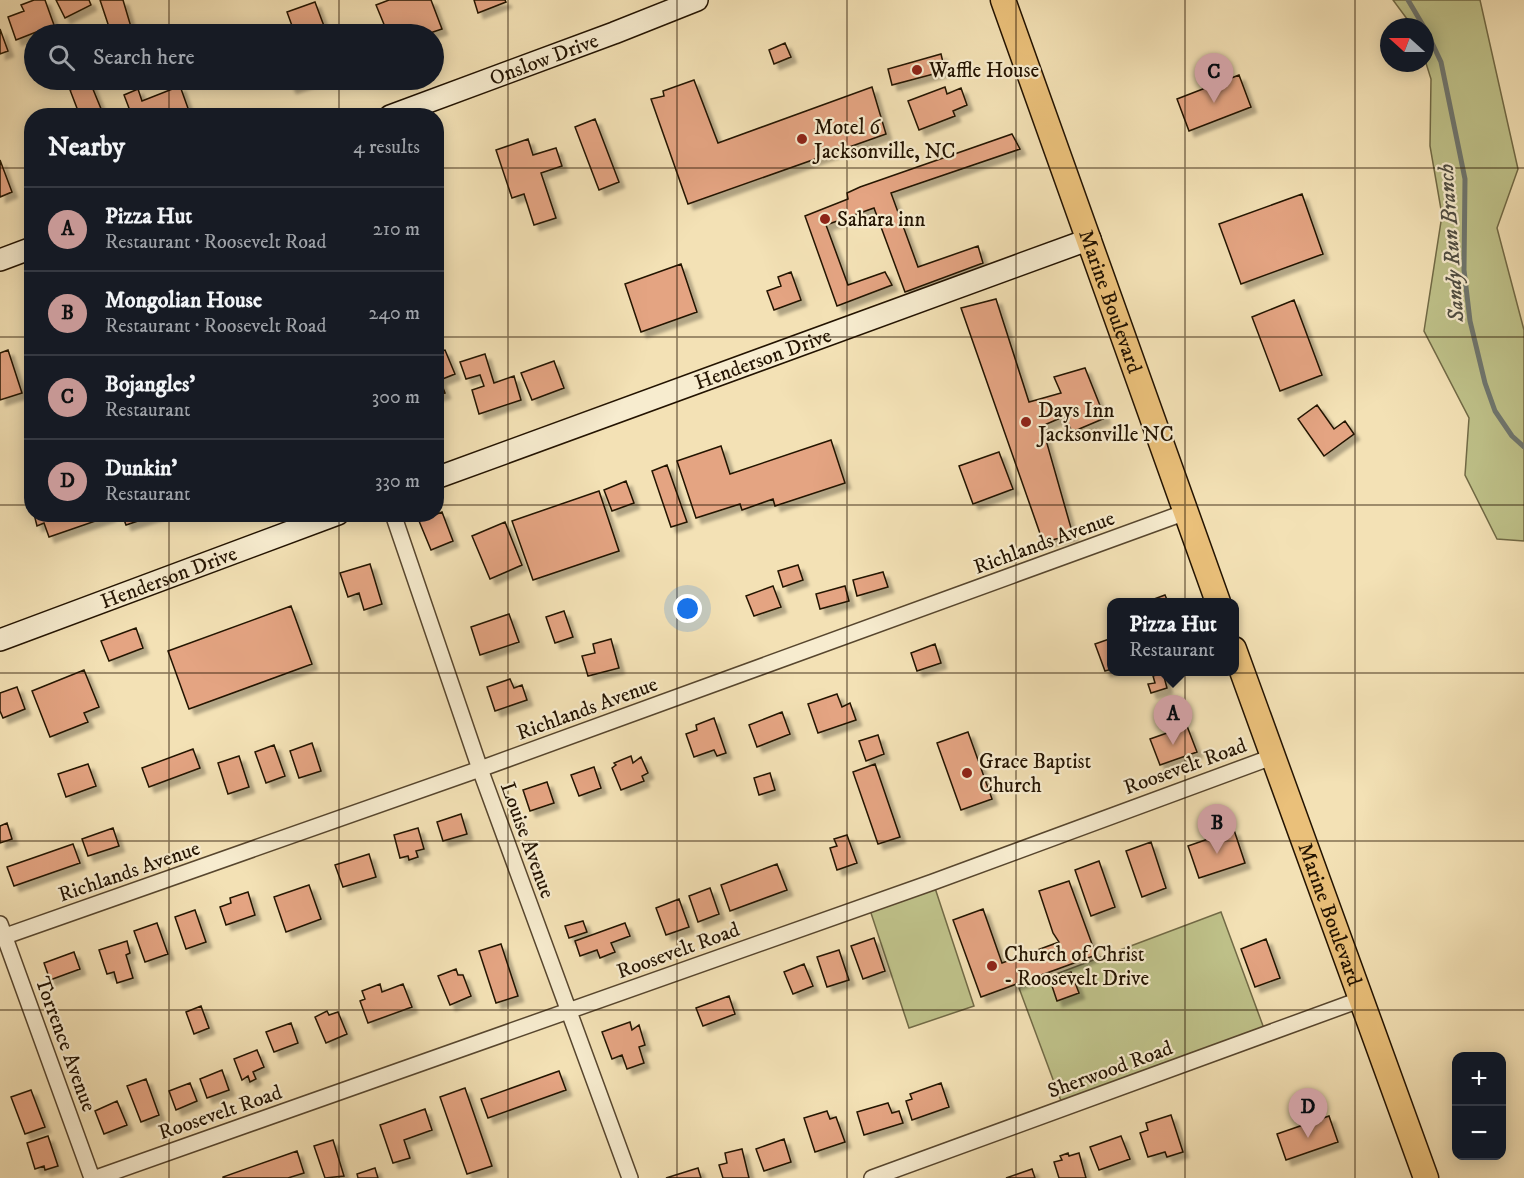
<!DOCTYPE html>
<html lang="en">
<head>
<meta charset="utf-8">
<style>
	:root { --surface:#171b24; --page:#20242c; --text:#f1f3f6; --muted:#9ea1a6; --line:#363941; --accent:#c59692 }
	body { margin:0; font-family:"IM FELL DW Pica",serif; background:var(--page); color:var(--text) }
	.controls { position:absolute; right:18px; bottom:18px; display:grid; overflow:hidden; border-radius:12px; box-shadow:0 3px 15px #0003 }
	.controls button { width:54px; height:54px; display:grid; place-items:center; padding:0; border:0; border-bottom:2px solid var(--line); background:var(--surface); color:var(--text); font:30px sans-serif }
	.compass { position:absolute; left:1380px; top:18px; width:54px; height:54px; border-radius:50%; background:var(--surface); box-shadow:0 3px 15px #0003; rotate:291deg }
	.you { position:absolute; left:688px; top:609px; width:21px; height:21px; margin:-15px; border:4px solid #fff; border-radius:50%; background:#1a73e8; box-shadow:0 0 0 9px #1a73e833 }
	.badge { display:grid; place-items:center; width:39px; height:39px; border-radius:50%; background:var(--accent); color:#111; font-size:20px; font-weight:700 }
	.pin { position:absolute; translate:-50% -50px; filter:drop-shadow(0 2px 3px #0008) }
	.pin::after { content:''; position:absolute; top:32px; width:21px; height:18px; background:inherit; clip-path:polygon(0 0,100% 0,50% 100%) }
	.popup { position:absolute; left:1107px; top:598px; width:132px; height:78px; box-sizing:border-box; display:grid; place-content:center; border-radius:12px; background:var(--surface); filter:drop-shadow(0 2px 4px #0005); font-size:20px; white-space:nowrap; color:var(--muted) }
	.popup b { font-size:22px; color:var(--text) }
	.popup::after { content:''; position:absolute; left:50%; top:100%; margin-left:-12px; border:12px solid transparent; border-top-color:var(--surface) }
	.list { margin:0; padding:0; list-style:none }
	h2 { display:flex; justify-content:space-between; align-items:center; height:78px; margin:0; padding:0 24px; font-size:26px }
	h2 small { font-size:20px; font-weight:400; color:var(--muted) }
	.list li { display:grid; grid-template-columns:39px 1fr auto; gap:18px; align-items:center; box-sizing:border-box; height:84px; padding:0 24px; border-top:2px solid var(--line) }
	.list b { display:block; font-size:22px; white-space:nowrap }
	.list p { margin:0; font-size:20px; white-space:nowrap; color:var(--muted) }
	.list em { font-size:20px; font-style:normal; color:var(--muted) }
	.icon { flex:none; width:33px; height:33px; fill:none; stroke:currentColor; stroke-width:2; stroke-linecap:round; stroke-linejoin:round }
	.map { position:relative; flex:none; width:1524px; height:1178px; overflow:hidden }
	.search { position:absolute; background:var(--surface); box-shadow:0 3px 15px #0003; left:24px; top:24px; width:420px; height:66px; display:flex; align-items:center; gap:15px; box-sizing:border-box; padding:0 21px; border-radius:33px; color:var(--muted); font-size:22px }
	.panel { position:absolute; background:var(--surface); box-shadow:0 3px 15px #0003; left:24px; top:108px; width:420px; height:414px; border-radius:24px }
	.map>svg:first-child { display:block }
</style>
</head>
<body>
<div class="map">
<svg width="1524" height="1178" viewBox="0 0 1524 1178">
	<defs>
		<filter id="shadow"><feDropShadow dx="5.5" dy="5.5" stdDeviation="1.5" flood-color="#0004"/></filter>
	</defs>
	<rect width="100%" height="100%" fill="#f3e1b5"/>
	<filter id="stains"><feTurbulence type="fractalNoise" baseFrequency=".00333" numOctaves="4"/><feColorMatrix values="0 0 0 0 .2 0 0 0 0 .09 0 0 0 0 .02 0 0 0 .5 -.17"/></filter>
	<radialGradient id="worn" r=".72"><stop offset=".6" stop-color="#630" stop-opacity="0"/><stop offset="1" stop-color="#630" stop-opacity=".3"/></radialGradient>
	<path fill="#bfc28a" stroke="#716a46" stroke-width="1.5" d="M 1393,0 L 1480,0 L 1518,169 L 1497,228 L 1524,330 L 1524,541 L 1497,539 L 1465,475 L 1469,418 L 1424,331 L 1442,215 L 1430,146 L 1431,79 L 1425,60 L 1425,27 L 1413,27 Z
		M 933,882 L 974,1006 L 909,1028 L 868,904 Z
		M 1221,912 L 1266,1034 L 1064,1109 L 1019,988 Z"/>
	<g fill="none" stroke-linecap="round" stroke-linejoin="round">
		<path stroke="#6f7770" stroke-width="5" d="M 1408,0 L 1424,27
			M 1425,28 L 1441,62 L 1465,179 L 1464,270 L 1470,321 L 1485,383 L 1495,411 L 1512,436 L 1524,447"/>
	</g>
	<path fill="#e4a482" stroke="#231301" stroke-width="1.5" filter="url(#shadow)" d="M 34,0 L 45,0 L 54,25 L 16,40 L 8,17 L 24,11 L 21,5 Z
		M 56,0 L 89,0 L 91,5 L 65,18 Z
		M 100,0 L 123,0 L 131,27 L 111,33 Z
		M 389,0 L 431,0 L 442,29 L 427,34 L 388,34 L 376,5 Z
		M 474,0 L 505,0 L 506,2 L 478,13 Z
		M 315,2 L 327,34 L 295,34 L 287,12 Z
		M 0,29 L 8,51 L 0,54 Z
		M 785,43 L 791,57 L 774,64 L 769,50 Z
		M 941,54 L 945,71 L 892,85 L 888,69 Z
		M 1239,75 L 1251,107 L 1189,131 L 1177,99 Z
		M 287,80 L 315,80 L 291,88 Z
		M 694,80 L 718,143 L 872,87 L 886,134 L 688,204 L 651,99 L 664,96 L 663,91 Z
		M 90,82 L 104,116 L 80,116 L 70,90 Z
		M 180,86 L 189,111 L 177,116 L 132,116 L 124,95 L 138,89 L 142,101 Z
		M 945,87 L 947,94 L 961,88 L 967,105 L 953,111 L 955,116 L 919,130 L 908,101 Z
		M 595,119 L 619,182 L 599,190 L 575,127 Z
		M 1012,134 L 1020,149 L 891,193 L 918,267 L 978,246 L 983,263 L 905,292 L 874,208 L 826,225 L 848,285 L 885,272 L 892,285 L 837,306 L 805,216 L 848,199 L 847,193 L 860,187 Z
		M 528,139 L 533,155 L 556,148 L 562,166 L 541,173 L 556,218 L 534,225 L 524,194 L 512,198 L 496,150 Z
		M 0,160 L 12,192 L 0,197 Z
		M 1302,194 L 1323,254 L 1241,284 L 1219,224 Z
		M 681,264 L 697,312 L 641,332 L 625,284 Z
		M 791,272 L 801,300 L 774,310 L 767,291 L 781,286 L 778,277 Z
		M 996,299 L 1029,402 L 1061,393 L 1054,377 L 1085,368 L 1105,418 L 1072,432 L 1065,416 L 1042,426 L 1073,535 L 1043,542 L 961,308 Z
		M 1294,300 L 1322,375 L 1280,391 L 1252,317 Z
		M 8,350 L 22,393 L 0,400 L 0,353 Z
		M 445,350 L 455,374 L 440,380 L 445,393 L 436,396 L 436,352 Z
		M 485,354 L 494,383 L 514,376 L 521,400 L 479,414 L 472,390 L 484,386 L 480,375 L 466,379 L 460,362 Z
		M 554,361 L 564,388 L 532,400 L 521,373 Z
		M 1317,405 L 1334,429 L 1345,421 L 1354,434 L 1324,456 L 1298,419 Z
		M 831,440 L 845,483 L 775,506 L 773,499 L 742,510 L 740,504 L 696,518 L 677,461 L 721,446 L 730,474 Z
		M 999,452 L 1013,489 L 973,504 L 959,466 Z
		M 667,465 L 687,522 L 671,527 L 652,471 Z
		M 626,481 L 634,503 L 612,511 L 604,490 Z
		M 599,491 L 619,551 L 533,580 L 512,521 Z
		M 442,512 L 453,541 L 431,550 L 419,521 Z
		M 34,514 L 110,514 L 110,516 L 49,537 L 44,523 L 37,526 Z
		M 122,514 L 159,514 L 126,525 Z
		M 505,522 L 522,565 L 490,579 L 472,536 Z
		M 370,564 L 382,604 L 364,610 L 359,593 L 348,597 L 340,573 Z
		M 798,565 L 803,580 L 783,587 L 778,571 Z
		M 883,572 L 888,587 L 857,596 L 853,580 Z
		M 773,586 L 781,607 L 754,616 L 746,596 Z
		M 845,586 L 849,601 L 820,609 L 816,594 Z
		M 1165,595 L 1168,602 L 1146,602 Z
		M 291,606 L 312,664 L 189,709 L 168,651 Z
		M 564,611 L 573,637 L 555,643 L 546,617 Z
		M 509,614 L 519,642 L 480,655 L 471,627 Z
		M 136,628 L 143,648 L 109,661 L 101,641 Z
		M 1112,638 L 1112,669 L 1105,671 L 1095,644 Z
		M 611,639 L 619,668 L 588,676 L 582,656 L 595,653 L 593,644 Z
		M 935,644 L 941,663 L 917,671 L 911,653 Z
		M 84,670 L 99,707 L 84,713 L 88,722 L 50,737 L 32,691 Z
		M 1163,673 L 1167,688 L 1151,693 L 1148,684 L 1155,683 L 1153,676 Z
		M 510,679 L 514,688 L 522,685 L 527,700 L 495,711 L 487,687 Z
		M 17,687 L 25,709 L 3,718 L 0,711 L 0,693 Z
		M 837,694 L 842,707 L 850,703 L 856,720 L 818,733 L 808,704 Z
		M 782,712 L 790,734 L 757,747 L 749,725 Z
		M 714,718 L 726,753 L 717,756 L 714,750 L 694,757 L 686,734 L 697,730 L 696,725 Z
		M 1187,726 L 1197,752 L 1160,765 L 1150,739 Z
		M 968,732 L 992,799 L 961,810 L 937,743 Z
		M 878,735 L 884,754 L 866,761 L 859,741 Z
		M 312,743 L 321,771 L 299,778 L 290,751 Z
		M 274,745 L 285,776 L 266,783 L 255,752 Z
		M 193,749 L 200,768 L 149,787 L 142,768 Z
		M 239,756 L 249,787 L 228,794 L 218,763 Z
		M 631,756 L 633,763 L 641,757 L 648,773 L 642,776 L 644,781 L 621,790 L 612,768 L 616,765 L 614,763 Z
		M 88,764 L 96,786 L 66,797 L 58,774 Z
		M 875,764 L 900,837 L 878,844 L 853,772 Z
		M 594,767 L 601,788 L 579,796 L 571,775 Z
		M 770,773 L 775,790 L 759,795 L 754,778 Z
		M 547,782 L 554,803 L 530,811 L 523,790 Z
		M 461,814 L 467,834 L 443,841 L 437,822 Z
		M 7,823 L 12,839 L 0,843 L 0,826 Z
		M 113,828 L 119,846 L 88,856 L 82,839 Z
		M 418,828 L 424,849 L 416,851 L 418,857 L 409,860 L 408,856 L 400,858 L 394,835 Z
		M 1234,830 L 1245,863 L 1199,878 L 1188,846 Z
		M 847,835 L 857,863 L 837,870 L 830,848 L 837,846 L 834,839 Z
		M 1151,842 L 1166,888 L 1142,897 L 1126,851 Z
		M 73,844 L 80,863 L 14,886 L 7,867 Z
		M 369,854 L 376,877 L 343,887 L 335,865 Z
		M 1099,861 L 1115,907 L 1091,916 L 1075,870 Z
		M 777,864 L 787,890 L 730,911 L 721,885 Z
		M 1069,881 L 1096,955 L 981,997 L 953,920 L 983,909 L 1002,963 L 1059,942 L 1053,933 L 1039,891 Z
		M 309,885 L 321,919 L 286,932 L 274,897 Z
		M 710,888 L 719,914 L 698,922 L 689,896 Z
		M 248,892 L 255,915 L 226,925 L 220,907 L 231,903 L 230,898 Z
		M 679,899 L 689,927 L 666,935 L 656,908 Z
		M 195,910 L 206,942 L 186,949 L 175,917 Z
		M 583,921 L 587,932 L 569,938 L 565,926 Z
		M 157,923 L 168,954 L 145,962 L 134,931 Z
		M 625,923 L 630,936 L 611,943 L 615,952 L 600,958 L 597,950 L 580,956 L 575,941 Z
		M 874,938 L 885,971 L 863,979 L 851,946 Z
		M 1266,939 L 1280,978 L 1255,987 L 1241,949 Z
		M 127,941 L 130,953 L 126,955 L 133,978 L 117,983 L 114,972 L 107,974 L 99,950 Z
		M 501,944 L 518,996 L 496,1003 L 479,951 Z
		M 839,950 L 849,980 L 827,987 L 817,957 Z
		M 74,952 L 80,969 L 50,980 L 44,963 Z
		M 804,964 L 813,986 L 793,994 L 784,972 Z
		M 456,969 L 458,975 L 463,975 L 471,996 L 450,1005 L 438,976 Z
		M 1071,972 L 1079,993 L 1057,1001 L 1050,980 Z
		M 380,984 L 382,992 L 403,984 L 412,1007 L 368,1023 L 360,1001 L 365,999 L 362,991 Z
		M 729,996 L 735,1014 L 703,1026 L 696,1008 Z
		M 201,1006 L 209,1028 L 194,1034 L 186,1012 Z
		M 327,1011 L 329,1015 L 338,1012 L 347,1034 L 326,1043 L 315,1017 Z
		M 630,1022 L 632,1030 L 639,1025 L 645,1045 L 639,1047 L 644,1063 L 627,1069 L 622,1055 L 612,1059 L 602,1032 Z
		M 291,1023 L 298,1043 L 274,1052 L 266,1032 Z
		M 257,1050 L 264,1067 L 253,1072 L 256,1079 L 250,1082 L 248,1076 L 242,1080 L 234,1059 Z
		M 222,1070 L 229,1090 L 207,1098 L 200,1079 Z
		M 559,1071 L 566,1090 L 488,1118 L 481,1099 Z
		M 146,1079 L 159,1115 L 141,1122 L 127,1086 Z
		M 190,1083 L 197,1101 L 176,1110 L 169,1091 Z
		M 941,1083 L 949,1107 L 912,1120 L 906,1101 L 912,1099 L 910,1094 Z
		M 465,1088 L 492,1166 L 467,1174 L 440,1097 Z
		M 31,1090 L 45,1127 L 25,1134 L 11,1097 Z
		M 117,1101 L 127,1125 L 104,1134 L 95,1111 Z
		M 888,1103 L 892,1113 L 899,1111 L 903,1123 L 864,1135 L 857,1112 Z
		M 425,1109 L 432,1130 L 404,1140 L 410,1158 L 393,1163 L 380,1125 Z
		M 827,1111 L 830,1119 L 836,1117 L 845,1142 L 815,1152 L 804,1118 Z
		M 1171,1115 L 1183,1152 L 1167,1157 L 1165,1152 L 1148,1157 L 1140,1133 L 1148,1130 L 1146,1123 Z
		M 1329,1116 L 1338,1142 L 1286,1160 L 1277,1134 Z
		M 48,1136 L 58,1166 L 45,1170 L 44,1166 L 35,1169 L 27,1143 Z
		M 1121,1136 L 1130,1159 L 1099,1170 L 1090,1147 Z
		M 784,1139 L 791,1162 L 764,1171 L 756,1149 Z
		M 333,1140 L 344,1176 L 325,1178 L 314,1146 Z
		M 742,1149 L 749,1178 L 723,1178 L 719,1165 L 727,1163 L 725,1153 Z
		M 297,1151 L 304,1173 L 288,1178 L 223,1178 L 223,1177 Z
		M 1068,1153 L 1069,1156 L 1079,1153 L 1086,1178 L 1059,1178 L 1054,1162 L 1062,1160 L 1060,1156 Z
		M 375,1168 L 378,1178 L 358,1178 L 357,1174 Z
		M 698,1168 L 701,1178 L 666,1178 Z
		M 1032,1169 L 1035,1178 L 1006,1178 Z"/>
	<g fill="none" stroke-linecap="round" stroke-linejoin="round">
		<defs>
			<path id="minor" d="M 393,514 L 480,769 L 630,1178
				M 0,924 L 92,1178
				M 0,938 L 480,769 L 1186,512
				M 96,1178 L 933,882 L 1272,757
				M 872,1178 L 1362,999"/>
			<g id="secondary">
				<path id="s1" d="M 390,116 L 614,33 L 697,0"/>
				<path d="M 0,260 L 32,248"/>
				<path id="s2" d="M 436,478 L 1090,239"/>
				<path id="s3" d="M 0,640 L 338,514"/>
			</g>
			<g id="primary">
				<path id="s4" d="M 1003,0 L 1218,602"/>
				<path id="s5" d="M 1234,649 L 1426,1178"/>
			</g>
		</defs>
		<use href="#minor" stroke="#57462e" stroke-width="18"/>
		<use href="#secondary" stroke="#231301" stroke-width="24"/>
		<use href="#primary" stroke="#231301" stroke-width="27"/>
		<use href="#minor" stroke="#f7eccf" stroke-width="15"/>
		<use href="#secondary" stroke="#f7eccf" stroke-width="21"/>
		<use href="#primary" stroke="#eac07a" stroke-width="24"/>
	</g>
	<path fill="none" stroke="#231301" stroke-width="1.5" stroke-opacity="0.55" d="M 169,0 L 169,34M 339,0 L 339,34M 508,0 L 508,1178M 677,0 L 677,1178M 847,0 L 847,1178M 1016,0 L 1016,1178M 1185,0 L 1185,1178M 1355,0 L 1355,1178M 169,80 L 169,116M 339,80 L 339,116M 0,168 L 32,168M 436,168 L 1524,168M 0,337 L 32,337M 436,337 L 1524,337M 0,505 L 32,505M 436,505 L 1524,505M 169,514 L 169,1178M 339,514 L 339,1178M 0,673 L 1524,673M 0,841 L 1524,841M 0,1010 L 1524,1010"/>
	<g fill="#8f2418" stroke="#f7eccf" stroke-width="2">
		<circle cx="917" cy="70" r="6"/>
		<circle cx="802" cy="139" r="6"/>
		<circle cx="825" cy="219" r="6"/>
		<circle cx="1026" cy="422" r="6"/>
		<circle cx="967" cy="773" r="6"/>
		<circle cx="992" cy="966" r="6"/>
	</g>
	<g text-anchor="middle" stroke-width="4.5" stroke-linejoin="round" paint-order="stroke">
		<g font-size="21" fill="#231301" stroke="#f7eccf">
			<text dy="7" stroke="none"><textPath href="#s1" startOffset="164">Onslow Drive</textPath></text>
			<text dy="7" stroke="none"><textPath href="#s4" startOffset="320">Marine Boulevard</textPath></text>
			<text dy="7" stroke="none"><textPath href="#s2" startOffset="348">Henderson Drive</textPath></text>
			<text transform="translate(1044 542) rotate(-20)" y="7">Richlands Avenue</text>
			<text dy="7" stroke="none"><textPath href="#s3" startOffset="180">Henderson Drive</textPath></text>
			<text transform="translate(587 708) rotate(-20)" y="7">Richlands Avenue</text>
			<text transform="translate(1185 766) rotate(-20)" y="7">Roosevelt Road</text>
			<text transform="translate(528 840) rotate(70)" y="7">Louise Avenue</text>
			<text transform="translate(129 871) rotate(-19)" y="7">Richlands Avenue</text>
			<text dy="7" stroke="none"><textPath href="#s5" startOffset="282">Marine Boulevard</textPath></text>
			<text transform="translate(678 950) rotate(-20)" y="7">Roosevelt Road</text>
			<text transform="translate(66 1044) rotate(70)" y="7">Torrence Avenue</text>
			<text transform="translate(1110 1069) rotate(-20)" y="7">Sherwood Road</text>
			<text transform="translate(220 1112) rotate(-19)" y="7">Roosevelt Road</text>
		</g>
		<g font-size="21" fill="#231301" stroke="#f7eccf" text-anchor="start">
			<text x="929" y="77">Waffle House</text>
			<text x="814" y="134">Motel 6<tspan x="814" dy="24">Jacksonville, NC</tspan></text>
			<text x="837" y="226">Sahara inn</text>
			<text x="1038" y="417">Days Inn<tspan x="1038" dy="24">Jacksonville NC</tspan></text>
			<text x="979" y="768">Grace Baptist<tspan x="979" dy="24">Church</tspan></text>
			<text x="1004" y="961">Church of Christ<tspan x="1004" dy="24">- Roosevelt Drive</tspan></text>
		</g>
		<g font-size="22" font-style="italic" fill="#4f4d42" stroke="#f7eccf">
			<text transform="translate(1450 243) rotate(-94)" y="8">Sandy Run Branch</text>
		</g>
	</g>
	<rect width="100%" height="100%" filter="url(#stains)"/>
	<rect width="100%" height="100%" fill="url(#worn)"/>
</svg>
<div class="controls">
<button>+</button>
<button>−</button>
</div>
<svg class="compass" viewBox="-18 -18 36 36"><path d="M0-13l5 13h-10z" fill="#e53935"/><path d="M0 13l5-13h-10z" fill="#9ea1a6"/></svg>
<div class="you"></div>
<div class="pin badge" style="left:1173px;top:745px">A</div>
<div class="popup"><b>Pizza Hut</b>Restaurant</div>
<div class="pin badge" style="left:1217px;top:854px">B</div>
<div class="pin badge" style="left:1214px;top:103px">C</div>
<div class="pin badge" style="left:1308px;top:1138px">D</div>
<div class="search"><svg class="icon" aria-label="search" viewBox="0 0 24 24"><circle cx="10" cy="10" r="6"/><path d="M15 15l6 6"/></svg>Search here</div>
<section class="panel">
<h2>Nearby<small>4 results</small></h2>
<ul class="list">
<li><span class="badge">A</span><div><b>Pizza Hut</b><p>Restaurant · Roosevelt Road</p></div><em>210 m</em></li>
<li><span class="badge">B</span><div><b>Mongolian House</b><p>Restaurant · Roosevelt Road</p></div><em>240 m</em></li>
<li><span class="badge">C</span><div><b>Bojangles'</b><p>Restaurant</p></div><em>300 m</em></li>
<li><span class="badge">D</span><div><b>Dunkin'</b><p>Restaurant</p></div><em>330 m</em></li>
</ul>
</section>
</div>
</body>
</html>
